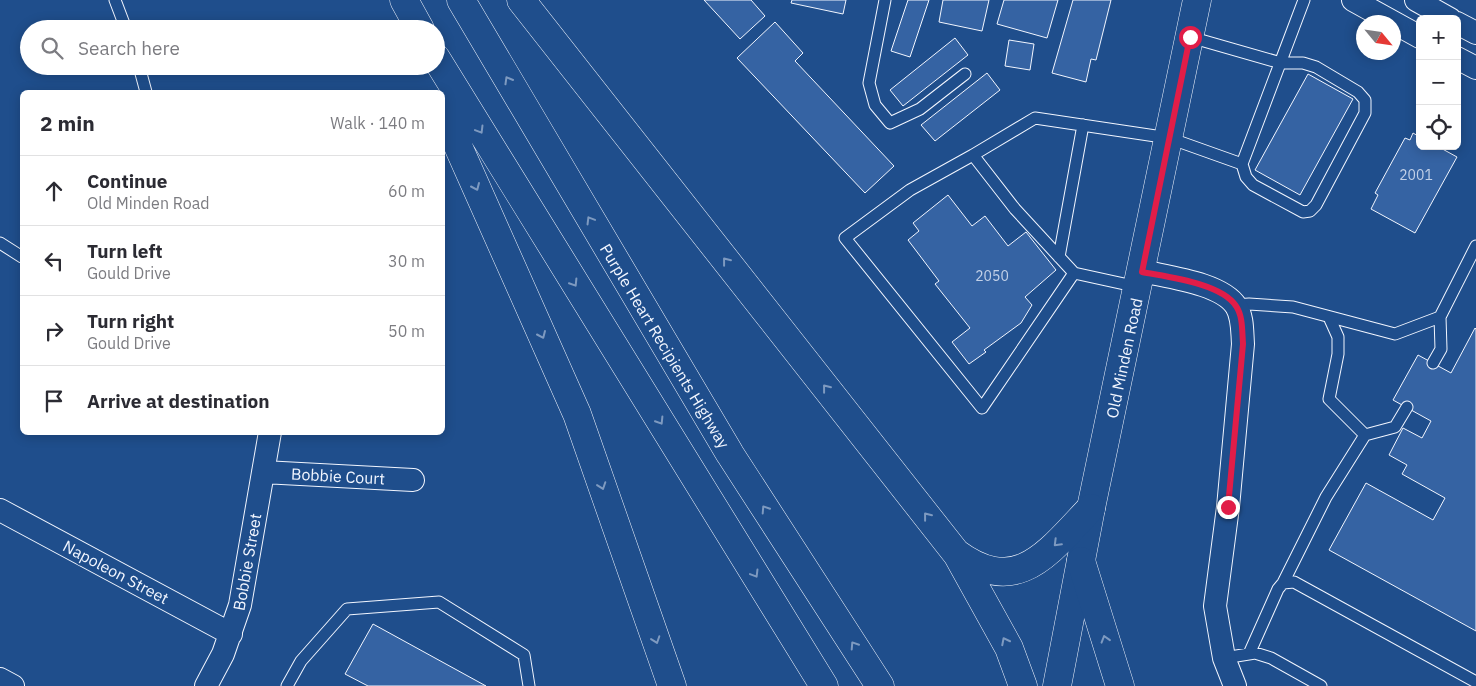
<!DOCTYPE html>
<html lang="en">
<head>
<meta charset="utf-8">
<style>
	:root { --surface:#fff; --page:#f2f2f3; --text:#2b2b33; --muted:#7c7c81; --line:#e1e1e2 }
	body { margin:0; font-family:"IBM Plex Sans",sans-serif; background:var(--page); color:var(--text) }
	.controls { position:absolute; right:15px; top:15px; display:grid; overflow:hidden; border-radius:8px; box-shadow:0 2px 12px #0003 }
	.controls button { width:45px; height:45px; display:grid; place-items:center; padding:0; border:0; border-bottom:1px solid var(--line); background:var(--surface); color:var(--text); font:25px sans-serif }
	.compass { position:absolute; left:1356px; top:15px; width:45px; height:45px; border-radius:50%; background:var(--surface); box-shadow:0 2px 12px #0003; rotate:119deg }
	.stop { position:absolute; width:15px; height:15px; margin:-11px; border:4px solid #e11d48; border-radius:50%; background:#fff }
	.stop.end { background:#e11d48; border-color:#fff; box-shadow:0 1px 5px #0008 }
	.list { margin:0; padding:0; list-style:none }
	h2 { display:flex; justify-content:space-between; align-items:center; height:65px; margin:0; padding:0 20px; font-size:21px }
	h2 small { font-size:16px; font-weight:400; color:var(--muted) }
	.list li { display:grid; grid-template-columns:32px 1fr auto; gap:15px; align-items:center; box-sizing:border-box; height:70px; padding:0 20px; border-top:1px solid var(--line) }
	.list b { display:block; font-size:19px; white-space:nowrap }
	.list p { margin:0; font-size:16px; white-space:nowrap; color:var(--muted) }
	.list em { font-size:16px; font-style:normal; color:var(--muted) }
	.icon { flex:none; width:28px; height:28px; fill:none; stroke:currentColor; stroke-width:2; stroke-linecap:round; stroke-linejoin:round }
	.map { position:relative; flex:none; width:1476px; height:686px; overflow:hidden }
	.search { position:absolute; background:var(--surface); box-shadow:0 2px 12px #0003; left:20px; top:20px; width:425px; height:55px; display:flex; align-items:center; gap:12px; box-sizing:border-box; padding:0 18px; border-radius:28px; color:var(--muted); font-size:19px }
	.panel { position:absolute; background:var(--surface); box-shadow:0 2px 12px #0003; left:20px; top:90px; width:425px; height:345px; border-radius:8px }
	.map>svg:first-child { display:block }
</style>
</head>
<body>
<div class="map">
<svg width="1476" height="686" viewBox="0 0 1476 686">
	<rect width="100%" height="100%" fill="#1f4e8c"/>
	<path fill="#3563a3" stroke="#f2f6ff" d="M 704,0 L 751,0 L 765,16 L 740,39 Z
		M 792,0 L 846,0 L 843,14 L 791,3 Z
		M 908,0 L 929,0 L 910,57 L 891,51 Z
		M 943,0 L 989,0 L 982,31 L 939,22 Z
		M 1004,0 L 1058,0 L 1047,38 L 997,24 Z
		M 1073,0 L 1111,0 L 1096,60 L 1091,59 L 1086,82 L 1052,73 Z
		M 775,22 L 803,53 L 795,61 L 894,166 L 865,193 L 737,58 Z
		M 955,38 L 968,55 L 903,106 L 890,90 Z
		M 1009,40 L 1034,44 L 1030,70 L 1005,66 Z
		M 987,73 L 1000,90 L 935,141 L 921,125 Z
		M 1308,74 L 1353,99 L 1300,195 L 1255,170 Z
		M 1413,133 L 1420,137 L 1420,146 L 1437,146 L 1457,157 L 1415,233 L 1371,209 L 1378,195 L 1375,193 L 1405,138 L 1410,140 Z
		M 948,195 L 972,226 L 985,216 L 1008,246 L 1026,232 L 1056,270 L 1025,297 L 1032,305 L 1021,323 L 984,350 L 986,352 L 969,364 L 952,342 L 970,328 L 935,284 L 939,281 L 908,240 L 919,231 L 913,223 Z
		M 1475,328 L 1476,329 L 1476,631 L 1329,550 L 1366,483 L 1433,520 L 1445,498 L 1402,474 L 1407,465 L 1389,455 L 1403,428 L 1422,438 L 1431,421 L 1393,400 L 1418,355 L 1451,373 Z
		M 373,624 L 486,686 L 368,686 L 345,674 Z"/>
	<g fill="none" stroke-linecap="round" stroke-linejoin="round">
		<defs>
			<path id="service" d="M 115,0 L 126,29
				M 885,0 L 869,83 L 875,105 L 890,123 L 920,109 L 965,74
				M 1190,37 L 1281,63 L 1303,63 L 1316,67 L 1358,92 L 1365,100 L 1365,113 L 1316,205 L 1310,211 L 1303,212 L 1253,185 L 1246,177 L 1242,164
				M 139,66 L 146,92
				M 973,155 L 910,190 L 845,238 L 982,408 L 1074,273
				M 0,243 L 22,257
				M 1059,257 L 1083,125
				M 1138,287 L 1074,273 L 1015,209 L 973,155 L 1035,118 L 1169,138 L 1242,164 L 1304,0
				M 1236,305 L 1249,304 L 1293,307 L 1395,334 L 1440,317 L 1476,246
				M 1433,363 L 1441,349 L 1440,317
				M 1365,435 L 1395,427 L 1407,407
				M 1283,583 L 1326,497 L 1365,435 L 1329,399 L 1338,354 L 1338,337 L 1329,317
				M 1249,654 L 1278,589 L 1283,583 L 1294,582 L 1476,682
				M 1224,658 L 1255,653 L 1271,658 L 1321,686
				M 287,686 L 301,661 L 347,609 L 439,602 L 524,655 L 529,686"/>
			<path id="minor" d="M 1353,0 L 1420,37
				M 1416,0 L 1450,19
				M 1457,23 L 1476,33
				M 1457,58 L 1476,68
				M 1142,271 C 1167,277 1221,283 1236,306 C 1243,317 1242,331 1243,344 L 1228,507 L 1215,606 L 1224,658 L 1235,686
				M 263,472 L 413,480
				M 0,510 L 231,634
				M 0,679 L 13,686
				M 206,686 L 223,654 L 240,605 L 270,432"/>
			<path id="secondary" d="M 1057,686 L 1091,508 L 1197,0"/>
			<path id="motorway" d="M 404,0 L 420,29
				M 461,0 L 730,454 L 880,686
				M 521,0 L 956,553 C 1018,599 1049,551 1091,508
				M 436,58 L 824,686
				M 442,110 L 577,414 L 672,686
				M 958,556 L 1009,648 L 1023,686
				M 1081,561 L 1120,686"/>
		</defs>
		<use href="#service" stroke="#f2f6ff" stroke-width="13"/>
		<use href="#minor" stroke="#f2f6ff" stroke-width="24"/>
		<use href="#secondary" stroke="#f2f6ff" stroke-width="29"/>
		<use href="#motorway" stroke="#f2f6ff" stroke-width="29"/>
		<use href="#service" stroke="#1f4e8c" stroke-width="11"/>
		<use href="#minor" stroke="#1f4e8c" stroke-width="22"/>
		<use href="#secondary" stroke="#1f4e8c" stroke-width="28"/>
		<use href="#motorway" stroke="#1f4e8c" stroke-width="28"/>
	</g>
	<defs><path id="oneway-chevron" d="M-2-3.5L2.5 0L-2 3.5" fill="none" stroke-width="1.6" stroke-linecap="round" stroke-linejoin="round" transform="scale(1.25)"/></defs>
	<g stroke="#7e9ac0">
		<use href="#oneway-chevron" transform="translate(508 80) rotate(-120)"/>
		<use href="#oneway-chevron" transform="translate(480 130) rotate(59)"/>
		<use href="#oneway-chevron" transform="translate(476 187) rotate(66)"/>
		<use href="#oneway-chevron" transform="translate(590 220) rotate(-121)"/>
		<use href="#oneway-chevron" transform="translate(726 261) rotate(-128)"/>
		<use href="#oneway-chevron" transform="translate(574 283) rotate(58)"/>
		<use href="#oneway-chevron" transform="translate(542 335) rotate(66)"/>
		<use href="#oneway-chevron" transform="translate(826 388) rotate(-128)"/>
		<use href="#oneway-chevron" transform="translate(660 421) rotate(58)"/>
		<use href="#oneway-chevron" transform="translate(602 486) rotate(71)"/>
		<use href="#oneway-chevron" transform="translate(765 509) rotate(-123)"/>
		<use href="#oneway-chevron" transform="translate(927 516) rotate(-128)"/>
		<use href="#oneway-chevron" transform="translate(1057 543) rotate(135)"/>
		<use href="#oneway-chevron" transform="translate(755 574) rotate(59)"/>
		<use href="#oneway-chevron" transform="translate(1105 639) rotate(-107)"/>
		<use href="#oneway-chevron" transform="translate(656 640) rotate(71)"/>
		<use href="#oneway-chevron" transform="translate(1005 641) rotate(-117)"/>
		<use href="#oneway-chevron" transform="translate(854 645) rotate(-123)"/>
	</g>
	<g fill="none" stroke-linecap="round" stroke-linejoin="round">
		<path stroke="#e11d48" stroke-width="6" d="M 1190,37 L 1142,272 C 1167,277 1221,283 1236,306 C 1243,316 1242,331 1243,344 L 1228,507"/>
	</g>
	<g text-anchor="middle" stroke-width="4" stroke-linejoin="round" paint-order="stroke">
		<g font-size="14" fill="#c3d1e8">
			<text x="1416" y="180">2001</text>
			<text x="992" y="281">2050</text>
		</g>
		<g font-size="16" fill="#f2f6ff" stroke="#1f4e8c">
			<text transform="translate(665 346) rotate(59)" y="6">Purple Heart Recipients Highway</text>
			<text transform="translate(1124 358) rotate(-78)" y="6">Old Minden Road</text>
			<text transform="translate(338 476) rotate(3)" y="6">Bobbie Court</text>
			<text transform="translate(247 562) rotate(-80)" y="6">Bobbie Street</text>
			<text transform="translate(116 572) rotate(28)" y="6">Napoleon Street</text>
		</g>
	</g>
</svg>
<div class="controls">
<button>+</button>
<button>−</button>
<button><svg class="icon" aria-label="locate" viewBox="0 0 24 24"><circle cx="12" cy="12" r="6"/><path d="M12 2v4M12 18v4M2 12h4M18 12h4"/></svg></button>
</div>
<svg class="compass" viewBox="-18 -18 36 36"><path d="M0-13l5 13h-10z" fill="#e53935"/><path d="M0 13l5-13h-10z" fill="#7c7c81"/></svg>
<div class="stop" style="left:1190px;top:37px"></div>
<div class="stop end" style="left:1228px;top:507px"></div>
<div class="search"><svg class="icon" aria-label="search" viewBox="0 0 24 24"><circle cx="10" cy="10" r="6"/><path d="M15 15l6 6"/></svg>Search here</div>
<section class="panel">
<h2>2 min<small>Walk · 140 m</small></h2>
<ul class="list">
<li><svg class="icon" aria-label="ahead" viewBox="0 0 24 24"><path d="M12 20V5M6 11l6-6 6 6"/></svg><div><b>Continue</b><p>Old Minden Road</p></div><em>60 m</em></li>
<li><svg class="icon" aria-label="left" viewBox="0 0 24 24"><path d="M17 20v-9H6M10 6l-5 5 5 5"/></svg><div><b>Turn left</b><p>Gould Drive</p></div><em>30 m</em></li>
<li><svg class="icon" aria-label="right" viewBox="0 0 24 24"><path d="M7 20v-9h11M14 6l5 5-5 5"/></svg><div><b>Turn right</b><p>Gould Drive</p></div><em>50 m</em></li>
<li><svg class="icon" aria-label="arrive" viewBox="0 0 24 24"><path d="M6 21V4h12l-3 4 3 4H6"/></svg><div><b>Arrive at destination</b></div></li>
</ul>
</section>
</div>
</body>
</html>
